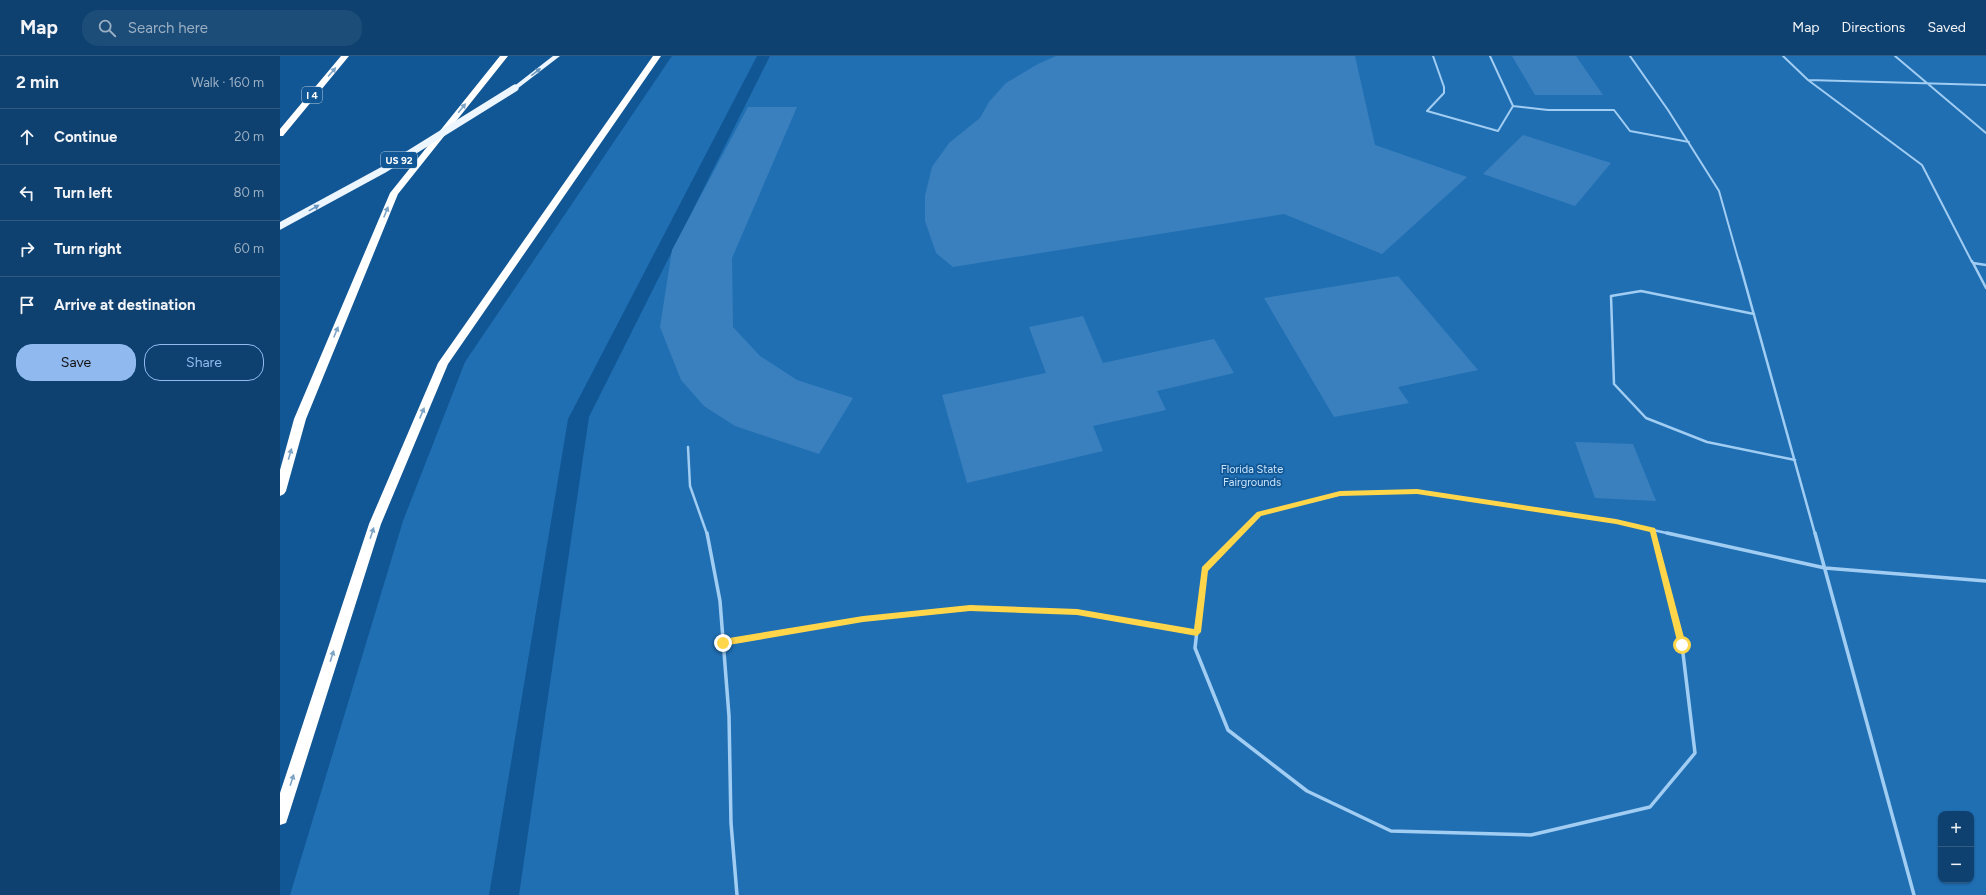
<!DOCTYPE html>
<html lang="en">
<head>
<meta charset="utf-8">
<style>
	:root { --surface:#0e4170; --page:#1c4c78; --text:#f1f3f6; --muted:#9bafc3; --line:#2e5a83; --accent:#90b9f0 }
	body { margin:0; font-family:Figtree,sans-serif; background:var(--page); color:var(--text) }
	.controls { position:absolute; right:12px; bottom:12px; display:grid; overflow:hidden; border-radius:8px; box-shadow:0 1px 3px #0004 }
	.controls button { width:36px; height:36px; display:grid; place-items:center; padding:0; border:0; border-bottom:1px solid var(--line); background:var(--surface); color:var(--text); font:20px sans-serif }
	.stop { position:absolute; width:12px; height:12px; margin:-9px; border:3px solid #ffd54a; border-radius:50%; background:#fff }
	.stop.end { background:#ffd54a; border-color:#fff; box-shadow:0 1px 4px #0008 }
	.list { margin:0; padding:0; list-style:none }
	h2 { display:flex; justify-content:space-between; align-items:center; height:52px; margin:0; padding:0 16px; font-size:17px }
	h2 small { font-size:13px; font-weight:400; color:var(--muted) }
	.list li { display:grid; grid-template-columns:26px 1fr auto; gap:12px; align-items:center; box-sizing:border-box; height:56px; padding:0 16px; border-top:1px solid var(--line) }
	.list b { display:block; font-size:15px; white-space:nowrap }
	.list em { font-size:13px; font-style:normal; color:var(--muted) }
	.actions { display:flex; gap:8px; padding:12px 16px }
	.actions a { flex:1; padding:9px 0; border:1px solid var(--accent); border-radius:16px; text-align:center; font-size:14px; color:var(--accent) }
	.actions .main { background:var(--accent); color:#111 }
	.icon { flex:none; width:22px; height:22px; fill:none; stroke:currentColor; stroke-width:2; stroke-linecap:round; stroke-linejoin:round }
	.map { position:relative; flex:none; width:1706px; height:839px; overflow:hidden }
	header { display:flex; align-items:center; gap:24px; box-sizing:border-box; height:56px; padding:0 20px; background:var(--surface); border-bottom:1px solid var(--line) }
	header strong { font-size:19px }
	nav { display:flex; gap:22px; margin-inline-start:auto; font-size:14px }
	.search { width:280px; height:36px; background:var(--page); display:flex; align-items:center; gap:10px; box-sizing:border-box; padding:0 14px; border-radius:16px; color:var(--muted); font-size:15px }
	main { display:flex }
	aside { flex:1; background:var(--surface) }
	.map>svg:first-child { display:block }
</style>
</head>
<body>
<header>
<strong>Map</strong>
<div class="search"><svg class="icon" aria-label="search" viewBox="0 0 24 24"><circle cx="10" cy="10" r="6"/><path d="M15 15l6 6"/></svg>Search here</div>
<nav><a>Map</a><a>Directions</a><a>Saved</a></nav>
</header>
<main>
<aside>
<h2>2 min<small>Walk · 160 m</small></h2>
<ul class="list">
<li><svg class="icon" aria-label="ahead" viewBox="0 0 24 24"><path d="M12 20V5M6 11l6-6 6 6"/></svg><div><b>Continue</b></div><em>20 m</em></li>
<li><svg class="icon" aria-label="left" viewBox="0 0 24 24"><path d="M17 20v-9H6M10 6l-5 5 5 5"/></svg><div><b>Turn left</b></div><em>80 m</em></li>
<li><svg class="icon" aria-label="right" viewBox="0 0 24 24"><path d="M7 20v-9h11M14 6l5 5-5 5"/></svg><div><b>Turn right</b></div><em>60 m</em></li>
<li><svg class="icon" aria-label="arrive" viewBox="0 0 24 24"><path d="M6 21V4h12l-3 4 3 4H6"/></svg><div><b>Arrive at destination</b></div></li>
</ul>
<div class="actions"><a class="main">Save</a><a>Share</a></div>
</aside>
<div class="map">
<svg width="1706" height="839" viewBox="0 0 1706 839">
	<rect width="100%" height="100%" fill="#125795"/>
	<path fill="#206fb3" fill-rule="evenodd" d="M 392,0 L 477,0 L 288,363 L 209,839 L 10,839 L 123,465 L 185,306 Z
		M 490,0 L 1706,0 L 1706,839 L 239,839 L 309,361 ZM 1661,758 L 1691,758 L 1691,824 L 1661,824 Z"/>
	<path fill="#3a80be" d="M 776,0 L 1075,0 L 1095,89 L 1187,121 L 1102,198 L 1004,158 L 673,211 L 656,197 L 645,165 L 645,140 L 652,111 L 669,87 L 700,62 L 709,46 L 726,27 L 758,8 Z
		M 1232,0 L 1296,0 L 1323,39 L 1255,39 Z
		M 468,51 L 517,51 L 452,202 L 453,271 L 480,300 L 517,324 L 573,342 L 539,398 L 455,370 L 424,350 L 401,324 L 380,271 L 392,194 Z
		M 1243,79 L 1331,107 L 1295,150 L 1203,118 Z
		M 1118,220 L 1198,314 L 1118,331 L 1129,347 L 1054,361 L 984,242 Z
		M 803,260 L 823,307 L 934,283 L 954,317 L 877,335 L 886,354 L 813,370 L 823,395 L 687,427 L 662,339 L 766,317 L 749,271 Z
		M 1295,386 L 1353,388 L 1376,445 L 1315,442 Z"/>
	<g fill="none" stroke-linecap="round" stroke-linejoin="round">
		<path stroke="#a1cdf3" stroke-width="2" d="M 1153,0 L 1164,31 L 1164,37 L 1147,55 L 1218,75 L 1233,50 L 1210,0
			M 1350,0 L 1388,54 L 1439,135 L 1459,206
			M 1503,0 L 1528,24 L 1642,109 L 1692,206
			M 1615,0 L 1706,77
			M 1528,24 L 1706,29
			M 1233,50 L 1268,54 L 1334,54 L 1350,75 L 1409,86"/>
		<path stroke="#a1cdf3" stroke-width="2.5" d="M 1459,205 L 1535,478
			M 1692,205 L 1706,232
			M 1693,207 L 1706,209
			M 1474,258 L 1361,235 L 1331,240 L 1334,328 L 1366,362 L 1427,386 L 1515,404
			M 408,391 L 410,430 L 427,478
			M 1373,474 L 1391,478
			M 1373,474 L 1374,478
			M 959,478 L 979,458 L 1061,438 L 1137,435 L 1336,466 L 1373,474"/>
		<path stroke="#a1cdf3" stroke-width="3.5" d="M 427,477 L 440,545 L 449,660 L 451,767 L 457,839
			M 960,477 L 924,513 L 915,592 L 948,674 L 1027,735 L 1111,775 L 1251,779 L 1370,751 L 1415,697 L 1402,589 L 1374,477
			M 1387,477 L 1545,512 L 1706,525
			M 1535,477 L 1634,839
			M 443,587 L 583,563 L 689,552 L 797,556 L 917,576"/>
		<path fill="#edf6ff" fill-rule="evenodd" d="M 273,0 L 280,0 L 237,33 L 233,33 L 233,31 Z"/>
		<path fill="#fff" fill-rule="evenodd" d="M 61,0 L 69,0 L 3,80 L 0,80 L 0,73 Z
			M 220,0 L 228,0 L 118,138 L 26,363 L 6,435 L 4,438 L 0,440 L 0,414 L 14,363 L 110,137 Z
			M 373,0 L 381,0 L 168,308 L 101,468 L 8,761 L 6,767 L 0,769 L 0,737 L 89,468 L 158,307 Z"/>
		<path stroke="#edf6ff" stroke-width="7" d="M 0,170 L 103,114 L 235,32"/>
	</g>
	<defs><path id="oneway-solid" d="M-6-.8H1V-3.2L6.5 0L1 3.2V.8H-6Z"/></defs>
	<g fill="#7da3c5">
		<use href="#oneway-solid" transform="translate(52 16) rotate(-49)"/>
		<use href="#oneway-solid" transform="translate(182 52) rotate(-51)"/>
		<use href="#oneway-solid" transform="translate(106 156) rotate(-68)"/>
		<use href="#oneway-solid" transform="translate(56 276) rotate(-68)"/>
		<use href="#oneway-solid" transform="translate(142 357) rotate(-67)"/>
		<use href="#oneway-solid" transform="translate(10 398) rotate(-74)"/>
		<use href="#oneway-solid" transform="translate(92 477) rotate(-72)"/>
		<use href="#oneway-solid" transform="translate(52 600) rotate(-72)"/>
		<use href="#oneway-solid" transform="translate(12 724) rotate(-72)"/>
	</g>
	<g fill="#6a97bf">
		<use href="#oneway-solid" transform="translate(256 16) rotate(-38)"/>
		<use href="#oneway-solid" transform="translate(34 152) rotate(-29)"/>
	</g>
	<path fill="#ffd54a" d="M 1137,433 L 1336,463 L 1375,472 L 1406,589 L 1405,591 L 1400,591 L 1398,589 L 1370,476 L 1336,468 L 1137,438 L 1060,440 L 981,460 L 928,515 L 921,576 L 917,580 L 797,559 L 690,555 L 583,566 L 443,590 L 439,587 L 443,583 L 583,560 L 690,549 L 797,553 L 914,573 L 922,511 L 977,456 L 1060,435 Z"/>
	<g text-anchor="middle" stroke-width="3.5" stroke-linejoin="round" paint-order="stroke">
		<g fill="#125795" stroke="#b8cddf" stroke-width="1">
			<rect x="22" y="31" width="20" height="16" rx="3"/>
			<rect x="101" y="96" width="36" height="16" rx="3"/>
		</g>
		<g font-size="10" font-weight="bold" fill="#fff">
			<text x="32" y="43">I 4</text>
			<text x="119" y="108">US 92</text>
		</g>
		<g font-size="11" fill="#c9e5fd" stroke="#125795">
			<text x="972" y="417">Florida State<tspan x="972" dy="13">Fairgrounds</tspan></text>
		</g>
	</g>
</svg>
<div class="controls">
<button>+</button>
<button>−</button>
</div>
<div class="stop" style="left:1402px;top:589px"></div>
<div class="stop end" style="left:443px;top:587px"></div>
</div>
</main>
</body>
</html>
